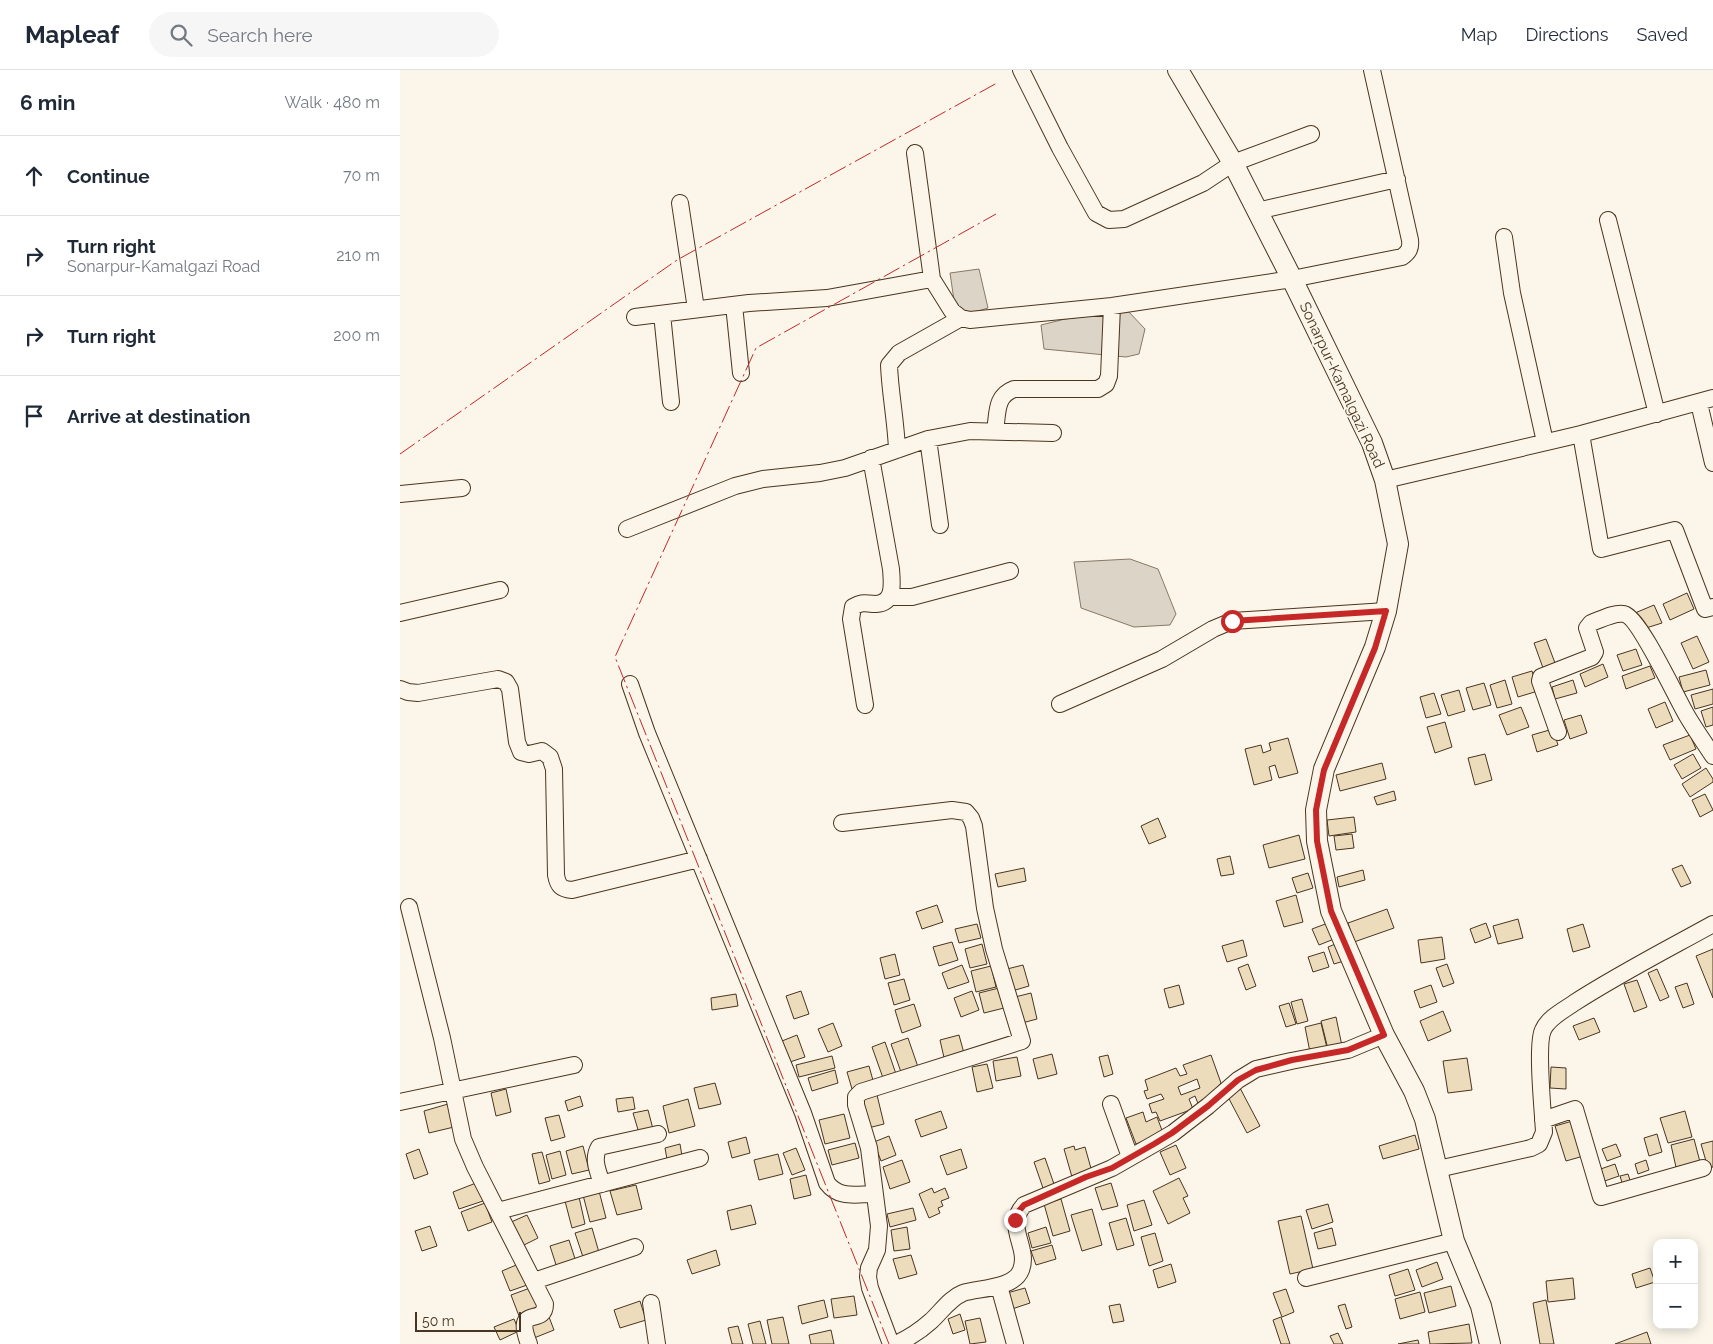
<!DOCTYPE html>
<html lang="en">
<head>
<meta charset="utf-8">
<style>
	:root { --surface:#fff; --page:#f6f6f7; --text:#1f2937; --muted:#747a83; --line:#e0e1e3 }
	body { margin:0; font-family:Raleway,sans-serif; background:var(--page); color:var(--text) }
	.controls { position:absolute; right:15px; bottom:15px; display:grid; overflow:hidden; border-radius:10px; box-shadow:0 2px 12px #0003 }
	.controls button { width:45px; height:45px; display:grid; place-items:center; padding:0; border:0; border-bottom:1px solid var(--line); background:var(--surface); color:var(--text); font:25px sans-serif }
	.scale { position:absolute; left:15px; bottom:12px; width:106px; box-sizing:border-box; padding-left:5px; border:2px solid #4a3520; border-top:0; font-size:14px; line-height:18px; white-space:nowrap; color:#4a3520; -webkit-text-stroke:4px #fbf6e9; paint-order:stroke }
	.stop { position:absolute; width:15px; height:15px; margin:-11px; border:4px solid #c62828; border-radius:50%; background:#fff }
	.stop.end { background:#c62828; border-color:#fff; box-shadow:0 1px 5px #0008 }
	.list { margin:0; padding:0; list-style:none }
	h2 { display:flex; justify-content:space-between; align-items:center; height:65px; margin:0; padding:0 20px; font-size:21px }
	h2 small { font-size:16px; font-weight:400; color:var(--muted) }
	.list li { display:grid; grid-template-columns:32px 1fr auto; gap:15px; align-items:center; box-sizing:border-box; height:80px; padding:0 20px; border-top:1px solid var(--line) }
	.list b { display:block; font-size:19px; white-space:nowrap }
	.list p { margin:0; font-size:16px; white-space:nowrap; color:var(--muted) }
	.list em { font-size:16px; font-style:normal; color:var(--muted) }
	.icon { flex:none; width:28px; height:28px; fill:none; stroke:currentColor; stroke-width:2; stroke-linecap:round; stroke-linejoin:round }
	.map { position:relative; flex:none; width:1313px; height:1274px; overflow:hidden }
	header { display:flex; align-items:center; gap:30px; box-sizing:border-box; height:70px; padding:0 25px; background:var(--surface); border-bottom:1px solid var(--line) }
	header strong { font-size:24px }
	nav { display:flex; gap:28px; margin-inline-start:auto; font-size:18px }
	.search { width:350px; height:45px; background:var(--page); display:flex; align-items:center; gap:12px; box-sizing:border-box; padding:0 18px; border-radius:28px; color:var(--muted); font-size:19px }
	main { display:flex }
	aside { flex:1; background:var(--surface) }
	.map>svg:first-child { display:block }
</style>
</head>
<body>
<header>
<strong>Mapleaf</strong>
<div class="search"><svg class="icon" aria-label="search" viewBox="0 0 24 24"><circle cx="10" cy="10" r="6"/><path d="M15 15l6 6"/></svg>Search here</div>
<nav><a>Map</a><a>Directions</a><a>Saved</a></nav>
</header>
<main>
<aside>
<h2>6 min<small>Walk · 480 m</small></h2>
<ul class="list">
<li><svg class="icon" aria-label="ahead" viewBox="0 0 24 24"><path d="M12 20V5M6 11l6-6 6 6"/></svg><div><b>Continue</b></div><em>70 m</em></li>
<li><svg class="icon" aria-label="right" viewBox="0 0 24 24"><path d="M7 20v-9h11M14 6l5 5-5 5"/></svg><div><b>Turn right</b><p>Sonarpur-Kamalgazi Road</p></div><em>210 m</em></li>
<li><svg class="icon" aria-label="right" viewBox="0 0 24 24"><path d="M7 20v-9h11M14 6l5 5-5 5"/></svg><div><b>Turn right</b></div><em>200 m</em></li>
<li><svg class="icon" aria-label="arrive" viewBox="0 0 24 24"><path d="M6 21V4h12l-3 4 3 4H6"/></svg><div><b>Arrive at destination</b></div></li>
</ul>
</aside>
<div class="map">
<svg width="1313" height="1274" viewBox="0 0 1313 1274">
	<rect width="100%" height="100%" fill="#fbf6e9"/>
	<path fill="#dcd4c6" stroke="#887966" d="M 579,199 L 588,238 L 568,244 L 555,237 L 550,203 Z
		M 728,241 L 745,259 L 739,284 L 726,287 L 644,279 L 641,255 L 665,249 Z
		M 730,489 L 758,499 L 776,544 L 770,555 L 734,557 L 681,538 L 674,492 Z"/>
	<path fill="#ecdcbc" stroke="#4a3520" fill-rule="evenodd" d="M 1287,523 L 1294,539 L 1270,550 L 1263,534 Z
		M 1254,535 L 1262,553 L 1246,558 L 1235,543 Z
		M 1297,566 L 1309,592 L 1293,599 L 1281,573 Z
		M 1146,569 L 1155,593 L 1143,598 L 1134,573 Z
		M 1236,579 L 1242,595 L 1223,601 L 1217,585 Z
		M 1203,594 L 1208,607 L 1185,617 L 1180,604 Z
		M 1250,596 L 1255,608 L 1226,619 L 1222,606 Z
		M 1306,600 L 1310,615 L 1283,622 L 1279,607 Z
		M 1132,601 L 1138,621 L 1118,627 L 1112,607 Z
		M 1105,610 L 1112,634 L 1097,638 L 1090,615 Z
		M 1173,610 L 1177,623 L 1155,629 L 1152,617 Z
		M 1084,613 L 1091,635 L 1073,640 L 1066,618 Z
		M 1313,619 L 1313,634 L 1295,639 L 1291,625 Z
		M 1059,620 L 1065,641 L 1048,646 L 1041,625 Z
		M 1034,623 L 1041,644 L 1026,648 L 1020,627 Z
		M 1265,632 L 1273,651 L 1256,658 L 1248,639 Z
		M 1121,637 L 1129,657 L 1107,665 L 1099,645 Z
		M 1313,637 L 1313,655 L 1306,657 L 1301,641 Z
		M 1181,645 L 1187,663 L 1170,669 L 1164,650 Z
		M 1045,652 L 1052,677 L 1035,683 L 1027,657 Z
		M 1153,659 L 1158,675 L 1137,682 L 1132,665 Z
		M 1290,665 L 1296,679 L 1270,690 L 1263,675 Z
		M 888,668 L 898,703 L 879,708 L 875,695 L 869,697 L 872,710 L 854,715 L 845,679 L 861,675 L 863,683 L 871,680 L 869,673 Z
		M 1085,684 L 1092,710 L 1075,715 L 1068,688 Z
		M 1293,684 L 1301,698 L 1282,709 L 1274,695 Z
		M 982,693 L 986,709 L 940,721 L 936,705 Z
		M 1306,698 L 1313,709 L 1313,712 L 1290,727 L 1282,714 Z
		M 994,721 L 996,730 L 977,735 L 974,727 Z
		M 1305,724 L 1313,740 L 1300,747 L 1292,730 Z
		M 954,747 L 956,762 L 929,766 L 927,750 Z
		M 758,748 L 766,767 L 749,774 L 741,756 Z
		M 952,764 L 954,778 L 936,780 L 934,766 Z
		M 899,765 L 905,789 L 869,798 L 863,775 Z
		M 830,786 L 834,804 L 821,806 L 817,789 Z
		M 1282,795 L 1291,813 L 1281,817 L 1272,799 Z
		M 624,798 L 626,811 L 598,817 L 595,804 Z
		M 963,800 L 965,810 L 939,817 L 937,807 Z
		M 908,803 L 913,818 L 897,823 L 892,808 Z
		M 896,825 L 903,852 L 884,857 L 876,831 Z
		M 537,835 L 543,852 L 522,859 L 516,842 Z
		M 987,839 L 994,858 L 954,872 L 948,853 Z
		M 1118,849 L 1123,868 L 1098,874 L 1093,856 Z
		M 928,853 L 934,869 L 919,875 L 912,859 Z
		M 1086,853 L 1091,867 L 1075,873 L 1070,859 Z
		M 577,854 L 581,868 L 559,873 L 555,859 Z
		M 1183,854 L 1190,877 L 1173,882 L 1167,859 Z
		M 1042,867 L 1045,889 L 1021,893 L 1018,870 Z
		M 843,870 L 847,886 L 827,892 L 822,876 Z
		M 552,872 L 558,890 L 539,896 L 533,877 Z
		M 938,873 L 944,891 L 934,894 L 928,877 Z
		M 582,874 L 587,894 L 570,898 L 565,879 Z
		M 1313,879 L 1313,928 L 1296,886 Z
		M 924,882 L 929,897 L 913,902 L 908,887 Z
		M 495,884 L 500,905 L 485,909 L 480,888 Z
		M 848,894 L 856,916 L 846,920 L 838,898 Z
		M 1047,894 L 1054,913 L 1043,917 L 1036,898 Z
		M 562,895 L 569,912 L 548,919 L 542,903 Z
		M 623,895 L 629,916 L 612,921 L 607,899 Z
		M 591,896 L 596,917 L 576,922 L 571,901 Z
		M 1257,899 L 1269,927 L 1260,931 L 1248,903 Z
		M 504,909 L 510,930 L 494,935 L 488,913 Z
		M 1237,910 L 1247,937 L 1234,942 L 1224,914 Z
		M 1287,913 L 1294,934 L 1283,938 L 1275,917 Z
		M 779,915 L 784,934 L 769,938 L 764,919 Z
		M 1031,915 L 1037,932 L 1020,938 L 1014,921 Z
		M 599,918 L 604,938 L 584,943 L 579,923 Z
		M 401,921 L 409,944 L 394,949 L 386,926 Z
		M 572,921 L 579,940 L 561,947 L 554,928 Z
		M 631,923 L 637,949 L 622,953 L 615,927 Z
		M 336,924 L 338,936 L 312,940 L 311,928 Z
		M 902,929 L 908,951 L 897,954 L 891,932 Z
		M 889,933 L 896,954 L 886,957 L 879,936 Z
		M 514,934 L 521,956 L 502,963 L 495,940 Z
		M 1043,941 L 1051,961 L 1028,971 L 1020,951 Z
		M 936,947 L 942,976 L 928,979 L 921,951 Z
		M 1194,948 L 1200,962 L 1179,970 L 1173,956 Z
		M 433,953 L 442,976 L 428,982 L 418,959 Z
		M 921,953 L 927,978 L 910,982 L 905,957 Z
		M 397,965 L 405,987 L 390,992 L 382,971 Z
		M 559,965 L 565,987 L 545,992 L 540,970 Z
		M 508,968 L 518,997 L 501,1002 L 491,974 Z
		M 485,972 L 496,1004 L 483,1008 L 472,977 Z
		M 652,984 L 657,1004 L 638,1009 L 633,989 Z
		M 708,985 L 713,1004 L 704,1007 L 699,987 Z
		M 811,985 L 821,1013 L 803,1035 L 799,1036 L 795,1026 L 789,1029 L 793,1039 L 760,1051 L 756,1042 L 752,1043 L 749,1034 L 764,1029 L 761,1024 L 747,1029 L 744,1021 L 748,1020 L 745,1010 L 776,998 L 780,1006 L 787,1004 L 783,995 ZM 797,1009 L 800,1018 L 781,1025 L 778,1017 Z
		M 432,986 L 435,998 L 399,1007 L 396,995 Z
		M 617,987 L 621,1006 L 596,1011 L 593,991 Z
		M 1067,988 L 1072,1020 L 1048,1023 L 1043,991 Z
		M 587,994 L 593,1018 L 577,1022 L 572,997 Z
		M 469,996 L 474,1014 L 452,1019 L 447,1002 Z
		M 1151,997 L 1166,998 L 1166,1019 L 1150,1018 Z
		M 435,1000 L 438,1013 L 412,1021 L 408,1008 Z
		M 315,1013 L 321,1034 L 299,1039 L 294,1018 Z
		M 840,1018 L 860,1056 L 847,1063 L 827,1025 Z
		M 106,1019 L 111,1042 L 96,1046 L 91,1023 Z
		M 477,1025 L 484,1054 L 468,1058 L 461,1029 Z
		M 180,1026 L 183,1036 L 168,1041 L 165,1031 Z
		M 233,1027 L 235,1039 L 218,1042 L 216,1029 Z
		M 288,1029 L 295,1056 L 269,1063 L 263,1036 Z
		M 48,1034 L 54,1057 L 29,1063 L 24,1041 Z
		M 248,1040 L 253,1059 L 239,1063 L 233,1043 Z
		M 541,1041 L 547,1058 L 521,1067 L 515,1050 Z
		M 1285,1041 L 1292,1067 L 1268,1073 L 1260,1048 Z
		M 743,1042 L 746,1052 L 757,1047 L 763,1063 L 736,1074 L 726,1048 Z
		M 444,1044 L 450,1068 L 425,1074 L 419,1050 Z
		M 159,1045 L 165,1067 L 151,1071 L 145,1048 Z
		M 1176,1050 L 1187,1085 L 1166,1091 L 1155,1056 Z
		M 1257,1064 L 1262,1082 L 1249,1086 L 1244,1068 Z
		M 1015,1065 L 1019,1079 L 983,1089 L 979,1076 Z
		M 489,1066 L 496,1085 L 481,1091 L 474,1072 Z
		M 346,1067 L 350,1083 L 332,1088 L 328,1072 Z
		M 1294,1069 L 1300,1092 L 1276,1097 L 1271,1075 Z
		M 1313,1071 L 1313,1097 L 1308,1098 L 1301,1074 Z
		M 455,1073 L 459,1088 L 432,1095 L 428,1080 Z
		M 280,1074 L 282,1086 L 267,1089 L 265,1078 Z
		M 1216,1074 L 1221,1086 L 1207,1091 L 1202,1079 Z
		M 776,1075 L 786,1098 L 770,1105 L 760,1082 Z
		M 183,1076 L 189,1100 L 172,1104 L 166,1081 Z
		M 674,1076 L 675,1080 L 685,1077 L 692,1102 L 672,1107 L 664,1079 Z
		M 396,1078 L 405,1100 L 392,1105 L 383,1083 Z
		M 19,1079 L 28,1104 L 14,1109 L 6,1084 Z
		M 561,1079 L 567,1098 L 547,1105 L 540,1086 Z
		M 160,1081 L 166,1105 L 152,1109 L 146,1085 Z
		M 142,1082 L 150,1111 L 139,1114 L 132,1084 Z
		M 378,1084 L 383,1104 L 359,1110 L 354,1090 Z
		M 645,1088 L 655,1117 L 644,1121 L 634,1092 Z
		M 502,1090 L 510,1112 L 490,1119 L 483,1097 Z
		M 1246,1090 L 1249,1100 L 1238,1104 L 1235,1094 Z
		M 1215,1094 L 1219,1106 L 1199,1113 L 1195,1101 Z
		M 1228,1104 L 1232,1116 L 1224,1119 L 1220,1106 Z
		M 406,1105 L 411,1125 L 394,1129 L 390,1109 Z
		M 779,1108 L 788,1126 L 783,1128 L 790,1143 L 768,1154 L 753,1121 Z
		M 76,1113 L 83,1131 L 59,1139 L 53,1122 Z
		M 711,1113 L 718,1136 L 702,1140 L 695,1118 Z
		M 236,1115 L 242,1139 L 217,1145 L 210,1121 Z
		M 532,1118 L 534,1123 L 545,1118 L 549,1128 L 541,1131 L 543,1136 L 538,1138 L 540,1143 L 529,1148 L 519,1124 Z
		M 199,1121 L 206,1148 L 190,1152 L 183,1125 Z
		M 179,1127 L 185,1154 L 172,1158 L 165,1131 Z
		M 661,1129 L 670,1161 L 653,1166 L 644,1134 Z
		M 744,1130 L 752,1155 L 734,1161 L 727,1135 Z
		M 85,1133 L 92,1152 L 68,1161 L 61,1142 Z
		M 928,1134 L 933,1152 L 912,1159 L 906,1140 Z
		M 351,1135 L 356,1154 L 331,1160 L 327,1141 Z
		M 513,1138 L 516,1150 L 490,1157 L 487,1144 Z
		M 692,1139 L 702,1175 L 682,1181 L 671,1145 Z
		M 127,1145 L 138,1168 L 120,1177 L 109,1153 Z
		M 901,1146 L 913,1199 L 890,1204 L 878,1151 Z
		M 726,1148 L 734,1175 L 717,1180 L 709,1153 Z
		M 30,1156 L 37,1176 L 22,1181 L 15,1161 Z
		M 507,1157 L 510,1179 L 494,1181 L 491,1160 Z
		M 646,1157 L 651,1173 L 632,1178 L 628,1163 Z
		M 192,1158 L 200,1186 L 184,1190 L 175,1163 Z
		M 932,1158 L 936,1175 L 918,1179 L 914,1163 Z
		M 755,1163 L 763,1191 L 749,1196 L 741,1167 Z
		M 169,1170 L 177,1195 L 158,1201 L 150,1176 Z
		M 652,1175 L 656,1189 L 636,1195 L 631,1181 Z
		M 316,1180 L 320,1195 L 292,1204 L 287,1190 Z
		M 511,1185 L 517,1204 L 499,1209 L 493,1189 Z
		M 1037,1192 L 1043,1209 L 1022,1217 L 1016,1200 Z
		M 121,1193 L 130,1214 L 110,1221 L 102,1201 Z
		M 771,1194 L 776,1212 L 758,1218 L 753,1200 Z
		M 1250,1198 L 1255,1212 L 1236,1218 L 1232,1204 Z
		M 1008,1199 L 1015,1220 L 995,1226 L 989,1205 Z
		M 1173,1208 L 1175,1229 L 1148,1232 L 1146,1211 Z
		M 1051,1216 L 1056,1236 L 1029,1243 L 1024,1223 Z
		M 130,1218 L 138,1239 L 119,1246 L 111,1225 Z
		M 625,1218 L 630,1233 L 612,1239 L 607,1223 Z
		M 886,1219 L 894,1242 L 882,1247 L 873,1223 Z
		M 1020,1222 L 1025,1242 L 1000,1249 L 995,1229 Z
		M 454,1226 L 457,1245 L 434,1248 L 431,1229 Z
		M 424,1230 L 428,1247 L 402,1254 L 398,1236 Z
		M 1146,1230 L 1154,1274 L 1140,1274 L 1133,1233 Z
		M 240,1231 L 246,1250 L 220,1258 L 214,1240 Z
		M 720,1234 L 724,1251 L 713,1253 L 709,1236 Z
		M 945,1234 L 952,1257 L 946,1259 L 938,1236 Z
		M 560,1244 L 565,1260 L 553,1264 L 548,1249 Z
		M 149,1247 L 154,1260 L 134,1268 L 128,1255 Z
		M 383,1247 L 389,1274 L 372,1274 L 367,1250 Z
		M 881,1247 L 890,1274 L 881,1274 L 873,1250 Z
		M 580,1248 L 586,1272 L 570,1274 L 565,1251 Z
		M 114,1249 L 119,1261 L 100,1270 L 94,1257 Z
		M 360,1251 L 366,1274 L 353,1274 L 348,1254 Z
		M 1069,1254 L 1072,1273 L 1030,1274 L 1028,1262 Z
		M 338,1256 L 343,1274 L 332,1274 L 328,1258 Z
		M 431,1260 L 434,1274 L 411,1274 L 409,1265 Z
		M 1247,1262 L 1251,1274 L 1215,1274 Z
		M 938,1263 L 943,1274 L 934,1274 L 930,1266 Z
		M 1018,1270 L 1019,1274 L 998,1274 Z"/>
	<g fill="none" stroke-linecap="round" stroke-linejoin="round">
		<defs>
			<path id="minor" d="M 621,0 L 660,78 L 696,143 L 709,150 L 724,149 L 803,113 L 833,93 L 911,64
				M 515,83 L 532,209 L 552,241 L 561,248 L 570,250 L 712,236 L 892,209 L 1002,187 C 1009,182 1011,178 1010,170 L 972,0
				M 280,133 L 296,239
				M 857,141 L 997,109
				M 1208,150 L 1257,344
				M 1104,167 L 1112,223 L 1145,372
				M 334,235 L 341,303
				M 262,244 L 271,332
				M 235,247 L 349,233 L 427,228 L 532,209
				M 1299,333 L 1313,393
				M 595,361 C 598,343 595,326 614,319 L 698,319 L 706,314 L 709,306 L 712,236
				M 1181,364 L 1201,479 L 1275,460 L 1305,539 L 1313,537
				M 528,369 L 540,455
				M 497,380 C 496,351 490,323 489,295 L 499,283 L 561,248
				M 985,410 L 1181,364 L 1313,328
				M 0,424 L 62,418
				M 227,459 L 335,416 L 363,409 L 420,403 L 445,398 L 528,369 L 570,361 L 653,363
				M 490,527 L 512,527 L 610,501
				M 0,543 L 100,520
				M 230,614 L 247,663 L 403,1043 L 427,1113 C 439,1129 456,1124 474,1124
				M 0,619 L 8,622 L 18,623 L 98,609 L 106,612 L 110,619 L 117,672 L 121,682 L 129,684 L 142,681 L 150,687 L 154,699 L 156,805 C 158,816 161,819 172,820 L 299,789
				M 660,634 L 762,589 L 813,559 L 832,551 L 986,541
				M 465,635 L 451,549 L 453,537 C 464,531 465,534 476,534 C 495,533 492,513 491,499 L 471,388
				M 1158,662 L 1140,611 L 1141,607 L 1192,587 L 1195,582 L 1187,558 L 1191,553 C 1200,550 1214,542 1224,544 C 1239,547 1276,627 1286,644 C 1294,658 1304,672 1313,686
				M 442,753 L 552,740 L 566,742 L 571,748 L 574,756 L 585,838 L 594,879 L 622,971 L 461,1022 L 456,1027 L 456,1035 L 469,1078 L 479,1156 L 477,1180 L 469,1198 L 468,1207 L 470,1218 L 491,1274
				M 9,837 L 42,968 L 63,1069 L 75,1097 L 145,1234 C 145,1258 113,1233 129,1274
				M 0,1032 L 174,995
				M 711,1034 L 730,1087
				M 1143,1050 L 1175,1039 L 1201,1127 L 1303,1098
				M 1038,1099 L 1131,1078 L 1139,1074 L 1144,1062 C 1143,1041 1136,975 1143,960 C 1148,948 1164,940 1174,933 C 1219,904 1266,880 1313,854
				M 202,1114 C 198,1101 192,1089 199,1077 L 258,1064
				M 98,1141 L 300,1088
				M 906,1208 L 1054,1171
				M 134,1211 L 235,1177
				M 599,1216 L 615,1274
				M 251,1233 L 257,1274
				M 496,1274 C 509,1268 520,1261 531,1251 C 541,1242 550,1228 563,1223 C 578,1218 614,1219 621,1200 C 630,1177 604,1157 624,1135 L 712,1098 L 754,1074 L 773,1063 L 808,1036 L 838,1010 L 856,999 L 891,991 L 948,980 L 984,965"/>
			<path id="major" d="M 778,0 L 833,93 L 892,209 L 972,373 L 985,410 L 998,474 L 986,541 L 975,577 L 924,699 L 916,740 L 917,771 L 931,841 L 984,965 L 1014,1021 L 1025,1049 L 1054,1171 L 1081,1236 L 1090,1274"/>
		</defs>
		<use href="#minor" stroke="#4a3520" stroke-width="18"/>
		<use href="#major" stroke="#4a3520" stroke-width="22"/>
		<use href="#minor" stroke="#fbf6e9" stroke-width="16"/>
		<use href="#major" stroke="#fbf6e9" stroke-width="20"/>
		<path stroke="#c62828" stroke-width="1" stroke-dasharray="18 4 2.5 4" stroke-linecap="butt" d="M 0,384 L 277,190 L 597,13
			M 489,1274 L 215,587 L 356,278 L 596,144"/>
	</g>
	<g fill="none" stroke-linecap="round" stroke-linejoin="round">
		<path stroke="#c62828" stroke-width="6" d="M 615,1150 L 618,1142 L 624,1135 L 686,1107 L 712,1098 L 754,1074 L 772,1063 L 808,1036 L 838,1010 L 856,1000 L 892,990 L 948,980 L 984,965 L 931,841 L 917,771 L 916,740 L 924,700 L 975,578 L 986,541 L 832,551"/>
	</g>
	<g text-anchor="middle" stroke-width="4" stroke-linejoin="round" paint-order="stroke">
		<g font-size="15" fill="#4a3520" stroke="#fbf6e9">
			<text transform="translate(942 315) rotate(65)" y="5">Sonarpur-Kamalgazi Road</text>
		</g>
	</g>
</svg>
<div class="controls">
<button>+</button>
<button>−</button>
</div>
<div class="scale">50 m</div>
<div class="stop" style="left:832px;top:551px"></div>
<div class="stop end" style="left:615px;top:1150px"></div>
</div>
</main>
</body>
</html>
